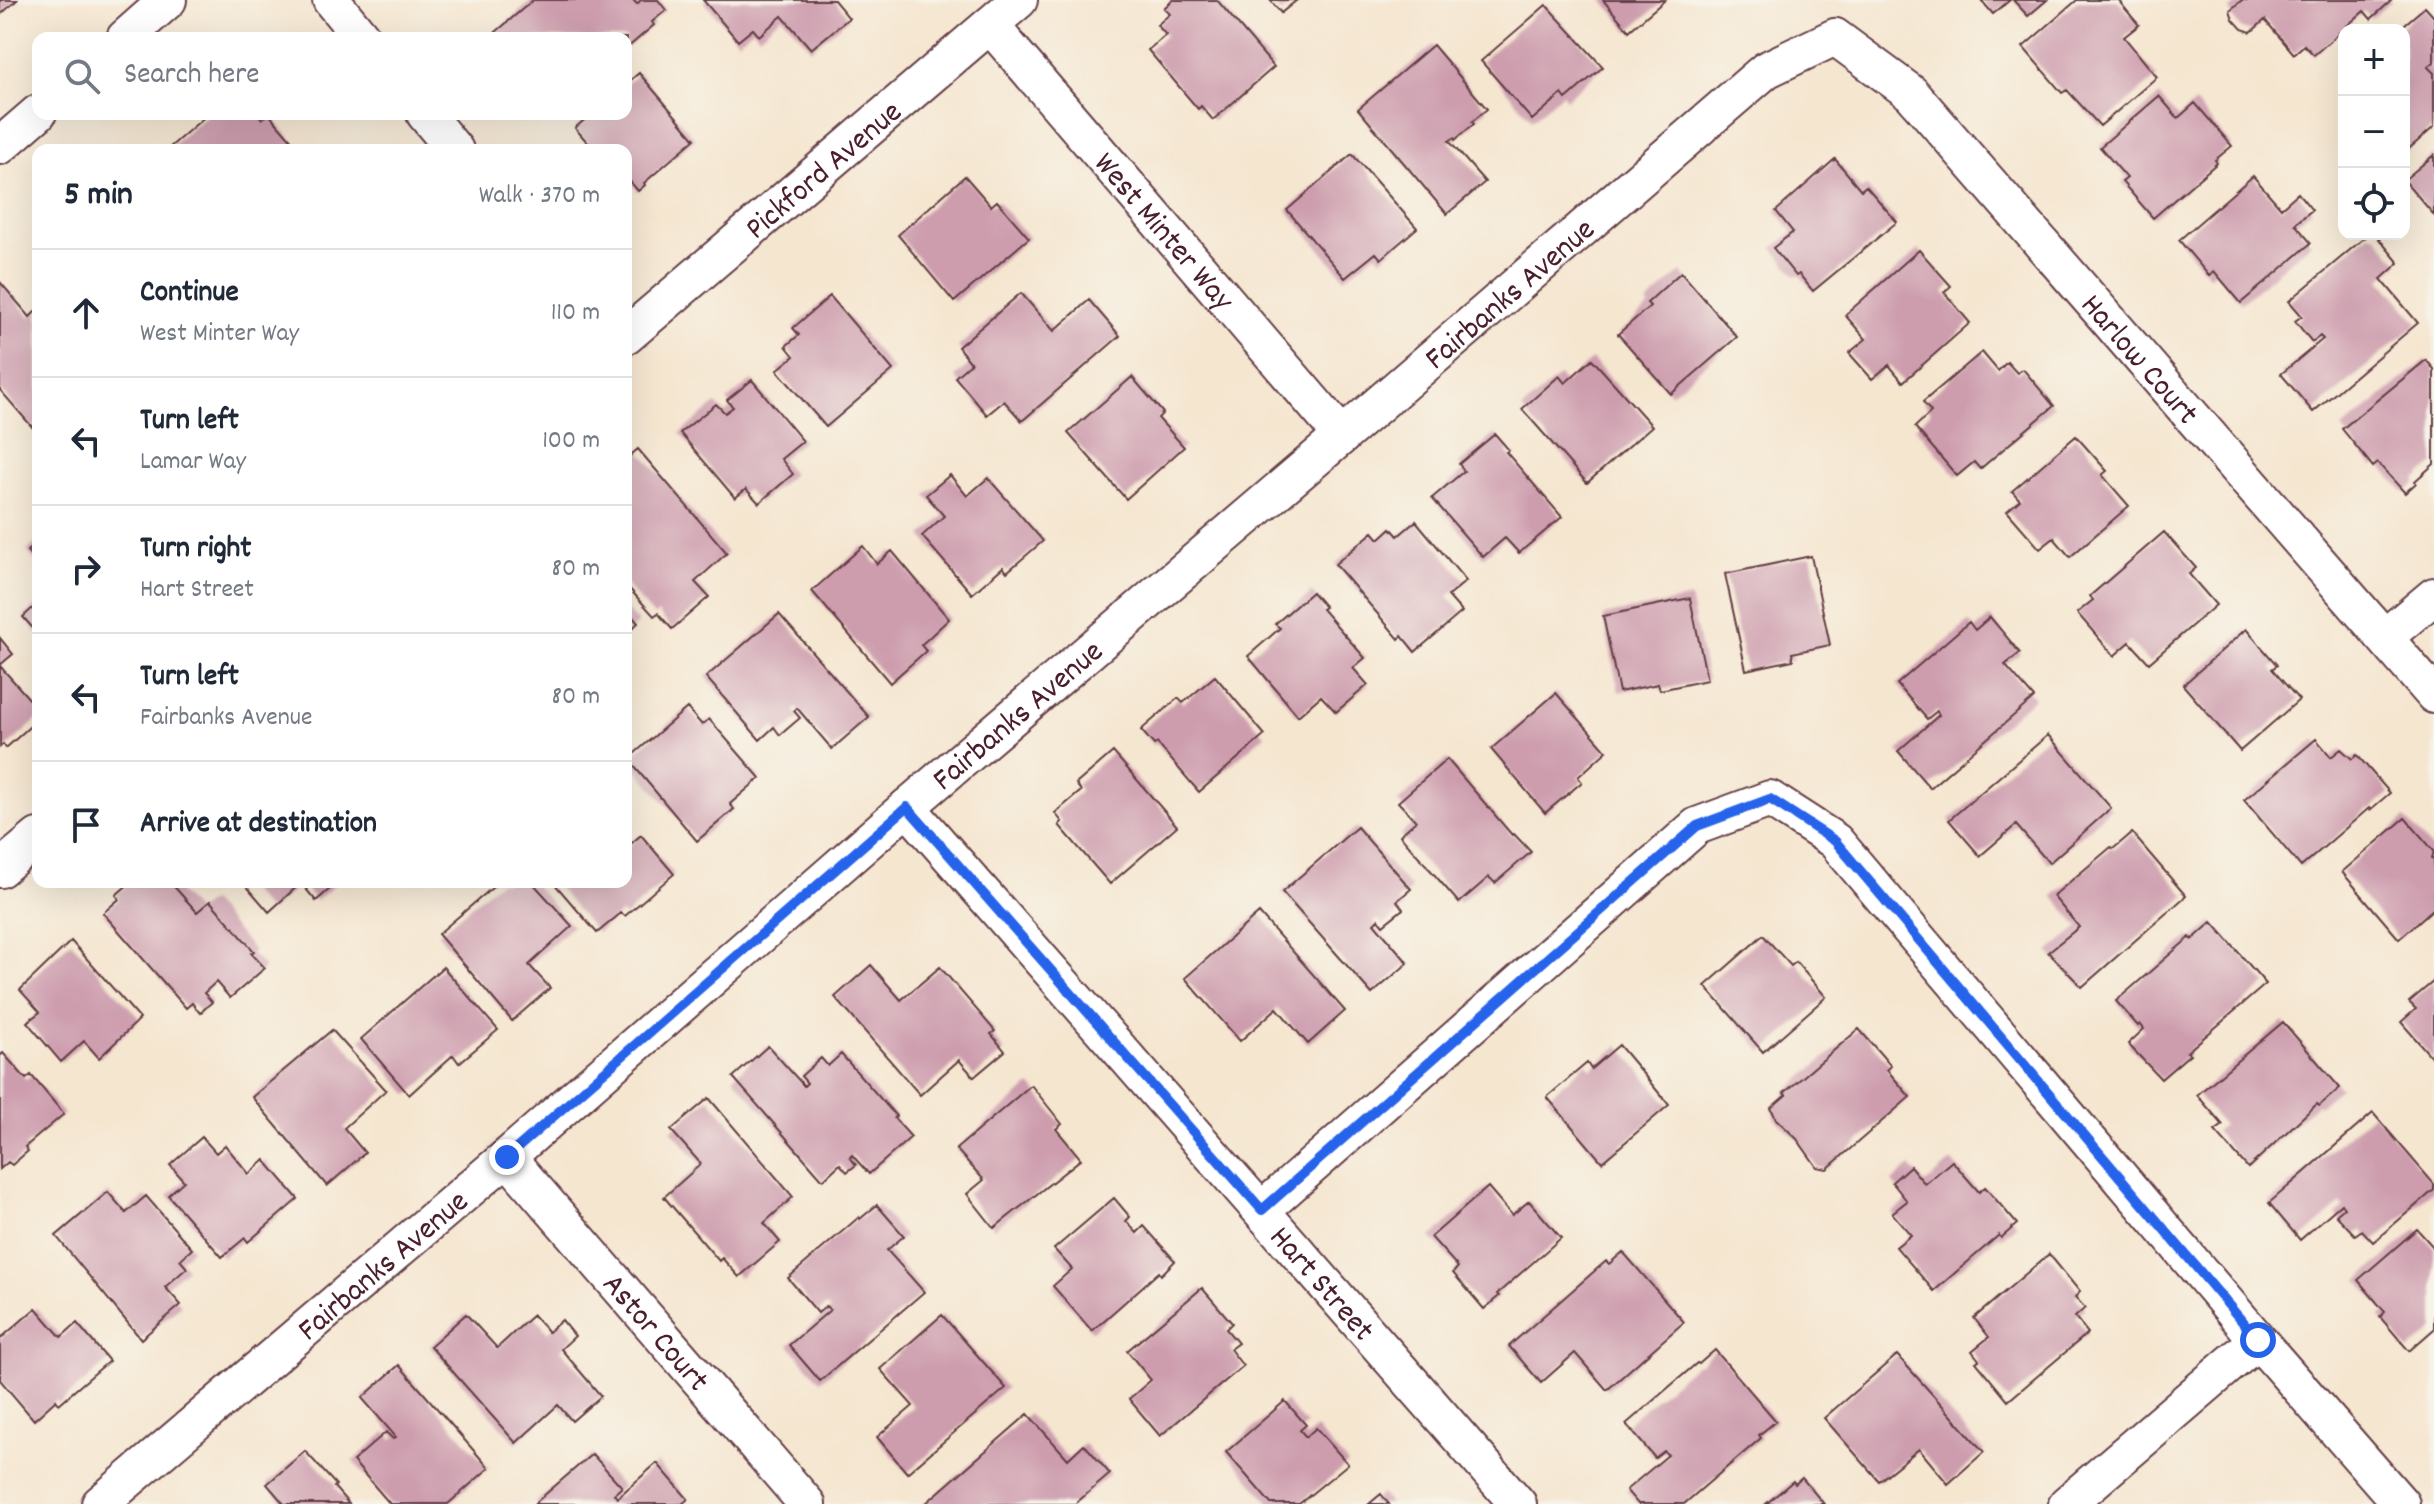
<!DOCTYPE html>
<html lang="en">
<head>
<meta charset="utf-8">
<style>
	:root { --surface:#fff; --page:#f2f2f3; --text:#1f2937; --muted:#747a83; --line:#e0e1e3 }
	body { margin:0; font-family:Dekko,sans-serif; background:var(--page); color:var(--text) }
	.controls { position:absolute; right:24px; top:24px; display:grid; overflow:hidden; border-radius:16px; box-shadow:0 8px 32px #0002 }
	.controls button { width:72px; height:72px; display:grid; place-items:center; padding:0; border:0; border-bottom:2px solid var(--line); background:var(--surface); color:var(--text); font:40px sans-serif }
	.stop { position:absolute; width:24px; height:24px; margin:-18px; border:6px solid #2563eb; border-radius:50%; background:#fff }
	.stop.end { background:#2563eb; border-color:#fff; box-shadow:0 2px 8px #0008 }
	.list { margin:0; padding:0; list-style:none }
	h2 { display:flex; justify-content:space-between; align-items:center; height:104px; margin:0; padding:0 32px; font-size:34px }
	h2 small { font-size:26px; font-weight:400; color:var(--muted) }
	.list li { display:grid; grid-template-columns:52px 1fr auto; gap:24px; align-items:center; box-sizing:border-box; height:128px; padding:0 32px; border-top:2px solid var(--line) }
	.list b { display:block; font-size:30px; white-space:nowrap }
	.list p { margin:0; font-size:26px; white-space:nowrap; color:var(--muted) }
	.list em { font-size:26px; font-style:normal; color:var(--muted) }
	.icon { flex:none; width:44px; height:44px; fill:none; stroke:currentColor; stroke-width:2; stroke-linecap:round; stroke-linejoin:round }
	.map { position:relative; flex:none; width:2434px; height:1504px; overflow:hidden }
	.search { position:absolute; background:var(--surface); box-shadow:0 8px 32px #0002; left:32px; top:32px; width:600px; height:88px; display:flex; align-items:center; gap:20px; box-sizing:border-box; padding:0 28px; border-radius:16px; color:var(--muted); font-size:30px }
	.panel { position:absolute; background:var(--surface); box-shadow:0 8px 32px #0002; left:32px; top:144px; width:600px; height:744px; border-radius:16px }
	.map>svg:first-child { display:block }
</style>
</head>
<body>
<div class="map">
<svg width="2434" height="1504" viewBox="0 0 2434 1504">
	<rect width="100%" height="100%" fill="#f7f3e8"/>
	<filter id="ink" filterUnits="userSpaceOnUse"><feTurbulence type="fractalNoise" baseFrequency=".0125" numOctaves="2"/><feDisplacementMap in="SourceGraphic" scale="16" xChannelSelector="R" yChannelSelector="G"/><feConvolveMatrix kernelMatrix="1 2 1 2 8 2 1 2 1" color-interpolation-filters="sRGB"/></filter>
	<filter id="wash" filterUnits="userSpaceOnUse"><feTurbulence type="fractalNoise" baseFrequency=".006" numOctaves="4" result="noise"/><feDisplacementMap in="SourceGraphic" scale="32" xChannelSelector="R" yChannelSelector="G"/><feGaussianBlur stdDeviation="1.8" result="paint"/><feColorMatrix in="noise" values="0 0 0 0 0 0 0 0 0 0 0 0 0 0 0 0 0 1.4 0 .05"/><feComposite in="paint" operator="in"/></filter>
	<g filter="url(#wash)">
		<rect width="100%" height="100%" fill="#f5e6d0"/>
		<g id="blocks">
			<path fill="#cd9dae" d="M 0,0 L 17,0 L 0,15 Z
				M 533,0 L 633,0 L 637,4 L 641,0 L 658,0 L 666,10 L 652,22 L 654,25 L 626,49 L 626,38 L 489,38 Z
				M 703,0 L 834,0 L 849,18 L 811,49 L 782,16 L 759,36 L 753,29 L 738,41 Z
				M 1173,0 L 1217,0 L 1274,67 L 1213,120 L 1201,106 L 1198,109 L 1148,50 L 1166,35 L 1157,25 L 1170,14 L 1164,8 Z
				M 1270,0 L 1297,0 L 1281,13 Z
				M 1603,0 L 1665,0 L 1629,31 Z
				M 1981,0 L 2010,0 L 1993,14 Z
				M 2013,0 L 2047,0 L 2028,16 Z
				M 2077,0 L 2118,0 L 2139,25 L 2124,37 L 2157,77 L 2100,126 L 2067,90 L 2062,93 L 2023,47 Z
				M 2242,0 L 2392,0 L 2371,19 L 2364,11 L 2314,55 L 2304,45 L 2294,54 L 2265,20 L 2251,32 L 2242,29 L 2233,19 L 2230,10 Z
				M 1546,5 L 1603,67 L 1566,99 L 1562,94 L 1532,120 L 1481,61 Z
				M 2425,7 L 2434,17 L 2434,62 L 2428,67 L 2434,73 L 2434,127 L 2404,153 L 2404,30 L 2398,30 Z
				M 1433,45 L 1487,109 L 1472,122 L 1474,124 L 1455,140 L 1454,138 L 1449,141 L 1485,182 L 1447,214 L 1358,109 Z
				M 639,73 L 695,139 L 644,183 L 645,185 L 638,191 L 626,177 L 626,150 L 594,150 L 575,128 L 591,114 L 626,114 L 626,84 Z
				M 2159,96 L 2178,118 L 2195,103 L 2232,146 L 2215,160 L 2217,163 L 2153,218 L 2122,182 L 2127,178 L 2100,147 Z
				M 208,114 L 258,114 L 262,119 L 269,114 L 300,150 L 171,150 L 169,148 Z
				M 1352,154 L 1417,228 L 1381,259 L 1376,253 L 1345,278 L 1287,210 Z
				M 2434,155 L 2434,215 L 2404,180 Z
				M 1835,159 L 1861,190 L 1866,186 L 1897,222 L 1813,291 L 1799,274 L 1796,276 L 1773,248 L 1793,232 L 1776,211 Z
				M 965,176 L 991,206 L 997,201 L 1029,238 L 954,302 L 898,235 Z
				M 2253,176 L 2281,208 L 2298,193 L 2312,210 L 2295,224 L 2311,243 L 2241,303 L 2214,271 L 2209,276 L 2179,240 Z
				M 2369,234 L 2375,234 L 2399,263 L 2381,279 L 2418,323 L 2313,412 L 2281,374 L 2323,339 L 2320,336 L 2312,342 L 2295,321 L 2302,316 L 2289,301 Z
				M 1919,250 L 1951,286 L 1944,292 L 1970,323 L 1903,382 L 1889,365 L 1872,379 L 1849,353 L 1866,339 L 1845,315 Z
				M 1681,272 L 1737,337 L 1671,394 L 1618,334 L 1650,306 L 1647,303 Z
				M 0,282 L 30,317 L 38,309 L 38,423 L 33,428 L 0,390 Z
				M 1021,293 L 1054,331 L 1089,300 L 1120,336 L 1022,421 L 1004,401 L 987,415 L 955,377 L 971,363 L 958,347 Z
				M 830,296 L 893,370 L 826,427 L 777,370 L 794,356 L 786,346 L 799,335 L 793,328 Z
				M 1982,352 L 1998,371 L 2007,362 L 2017,373 L 2023,369 L 2054,406 L 1980,469 L 1974,462 L 1957,476 L 1915,427 L 1931,412 L 1923,402 Z
				M 1592,359 L 1652,426 L 1587,483 L 1522,409 L 1559,376 L 1565,383 Z
				M 2426,360 L 2434,369 L 2434,464 L 2415,481 L 2416,483 L 2405,493 L 2378,463 L 2373,467 L 2342,429 Z
				M 1132,377 L 1163,413 L 1158,418 L 1184,447 L 1126,499 L 1068,433 Z
				M 752,380 L 803,441 L 781,459 L 793,474 L 759,503 L 746,489 L 735,498 L 680,433 L 716,404 L 725,413 L 733,407 L 727,400 Z
				M 1495,434 L 1509,450 L 1506,452 L 1562,517 L 1519,553 L 1505,538 L 1483,557 L 1432,498 L 1464,471 L 1459,464 Z
				M 2076,436 L 2107,471 L 2102,475 L 2129,506 L 2070,557 L 2054,538 L 2040,549 L 2007,511 L 2020,500 L 2012,491 Z
				M 638,449 L 727,553 L 695,582 L 709,597 L 672,629 L 658,613 L 654,616 L 626,585 L 626,459 Z
				M 950,475 L 967,496 L 988,478 L 1043,541 L 1007,572 L 1003,567 L 972,594 L 922,536 L 944,516 L 926,495 Z
				M 1416,521 L 1466,581 L 1448,596 L 1462,612 L 1415,652 L 1402,636 L 1399,639 L 1335,564 L 1373,532 L 1379,539 L 1391,528 L 1398,536 Z
				M 2164,532 L 2196,568 L 2189,574 L 2216,605 L 2149,663 L 2130,642 L 2114,656 L 2077,613 L 2093,600 L 2090,596 Z
				M 38,541 L 38,564 L 27,551 Z
				M 863,546 L 877,564 L 892,551 L 949,619 L 921,645 L 926,651 L 890,683 L 812,591 Z
				M 1811,556 L 1830,645 L 1792,653 L 1793,660 L 1746,670 L 1725,574 Z
				M 1312,592 L 1325,607 L 1322,609 L 1365,658 L 1353,668 L 1368,685 L 1336,712 L 1321,696 L 1298,716 L 1248,656 L 1280,628 L 1275,624 Z
				M 1690,598 L 1707,680 L 1660,690 L 1658,684 L 1619,692 L 1603,616 Z
				M 38,603 L 38,634 L 23,617 Z
				M 626,609 L 638,623 L 626,634 Z
				M 779,614 L 869,717 L 832,749 L 797,708 L 794,711 L 800,718 L 780,735 L 774,727 L 760,740 L 706,677 Z
				M 1990,617 L 2020,653 L 2005,665 L 2034,698 L 1930,788 L 1898,751 L 1939,715 L 1937,711 L 1927,719 L 1897,684 L 1969,622 L 1975,630 Z
				M 2246,629 L 2277,665 L 2272,669 L 2299,700 L 2240,751 L 2183,685 Z
				M 0,638 L 13,654 L 0,665 Z
				M 0,666 L 38,709 L 38,719 L 6,748 L 3,744 L 0,747 Z
				M 1215,676 L 1265,735 L 1199,792 L 1157,743 L 1154,745 L 1141,730 L 1178,698 L 1183,703 Z
				M 1556,693 L 1607,751 L 1578,777 L 1582,782 L 1545,813 L 1491,749 Z
				M 687,708 L 702,725 L 709,719 L 760,778 L 730,804 L 734,809 L 697,841 L 628,759 Z
				M 2048,735 L 2111,808 L 2049,863 L 2016,825 L 1980,856 L 1949,820 Z
				M 2316,739 L 2331,757 L 2341,749 L 2352,759 L 2357,755 L 2390,793 L 2370,810 L 2369,808 L 2301,867 L 2244,800 Z
				M 1113,752 L 1177,826 L 1110,884 L 1059,825 L 1062,822 L 1055,813 L 1081,791 L 1076,784 Z
				M 1447,759 L 1512,835 L 1514,834 L 1531,852 L 1495,883 L 1489,877 L 1459,903 L 1400,835 L 1416,821 L 1398,802 Z
				M 2405,818 L 2434,851 L 2432,858 L 2434,861 L 2434,908 L 2399,939 L 2342,872 Z
				M 1357,827 L 1411,889 L 1397,901 L 1403,909 L 1383,925 L 1378,919 L 1374,923 L 1408,963 L 1372,994 L 1282,892 Z
				M 2132,833 L 2186,896 L 2082,987 L 2048,952 L 2079,927 L 2053,896 L 2111,847 L 2113,849 Z
				M 641,835 L 674,874 L 625,916 L 621,913 L 597,933 L 553,882 L 626,882 L 626,848 Z
				M 131,882 L 170,882 L 197,912 L 210,901 L 254,951 L 251,953 L 265,968 L 230,998 L 216,982 L 204,993 L 212,1002 L 200,1013 L 192,1003 L 186,1008 L 103,913 L 119,899 L 116,895 Z
				M 243,882 L 338,882 L 316,901 L 301,883 L 269,912 Z
				M 499,882 L 532,882 L 572,926 L 529,965 L 550,988 L 512,1021 L 438,934 Z
				M 1259,913 L 1345,1011 L 1308,1044 L 1277,1008 L 1240,1041 L 1185,978 Z
				M 2212,922 L 2266,984 L 2187,1052 L 2190,1054 L 2161,1079 L 2128,1044 L 2144,1029 L 2140,1024 L 2138,1026 L 2116,1001 L 2190,937 L 2192,940 Z
				M 1763,935 L 1791,966 L 1796,962 L 1826,997 L 1763,1052 L 1705,986 Z
				M 71,941 L 140,1019 L 99,1058 L 84,1041 L 61,1062 L 27,1022 L 40,1012 L 20,990 Z
				M 871,965 L 901,1000 L 940,967 L 995,1031 L 991,1034 L 1005,1051 L 974,1077 L 959,1060 L 920,1095 L 835,997 Z
				M 443,967 L 498,1030 L 459,1063 L 453,1055 L 409,1095 L 361,1039 Z
				M 2434,981 L 2434,1060 L 2401,1022 L 2416,1009 L 2409,1002 Z
				M 2283,1022 L 2340,1088 L 2319,1106 L 2317,1104 L 2248,1168 L 2215,1131 L 2223,1125 L 2197,1095 Z
				M 1859,1029 L 1891,1066 L 1887,1070 L 1910,1097 L 1827,1169 L 1817,1167 L 1797,1139 L 1776,1119 L 1771,1108 L 1786,1095 L 1784,1093 Z
				M 332,1030 L 386,1090 L 344,1128 L 365,1153 L 327,1186 L 252,1097 Z
				M 1619,1045 L 1669,1105 L 1602,1162 L 1547,1097 L 1587,1063 L 1591,1069 Z
				M 768,1046 L 804,1086 L 807,1083 L 801,1076 L 821,1058 L 828,1066 L 841,1054 L 896,1116 L 894,1118 L 911,1137 L 869,1174 L 852,1155 L 850,1157 L 856,1165 L 847,1172 L 840,1164 L 823,1180 L 733,1077 Z
				M 3,1053 L 26,1079 L 31,1075 L 64,1114 L 25,1147 L 28,1151 L 12,1165 L 8,1162 L 0,1169 L 0,1056 Z
				M 1031,1085 L 1062,1124 L 1056,1129 L 1081,1159 L 994,1228 L 967,1194 L 984,1180 L 956,1149 Z
				M 709,1098 L 793,1197 L 764,1223 L 780,1242 L 739,1277 L 722,1258 L 719,1261 L 664,1197 L 701,1164 L 671,1130 Z
				M 2373,1113 L 2434,1184 L 2434,1190 L 2373,1242 L 2362,1230 L 2355,1235 L 2336,1215 L 2344,1208 L 2341,1204 L 2300,1240 L 2269,1203 Z
				M 202,1137 L 216,1153 L 225,1145 L 249,1174 L 265,1160 L 298,1199 L 248,1242 L 245,1238 L 222,1257 L 168,1195 L 184,1181 L 170,1165 Z
				M 1952,1161 L 1979,1192 L 1985,1187 L 2017,1224 L 2001,1238 L 1999,1235 L 1934,1291 L 1896,1247 L 1911,1235 L 1892,1213 L 1907,1201 L 1892,1182 L 1910,1166 L 1925,1184 Z
				M 1488,1187 L 1512,1215 L 1529,1201 L 1561,1238 L 1497,1294 L 1499,1296 L 1484,1309 L 1453,1273 L 1458,1267 L 1431,1237 Z
				M 108,1192 L 126,1213 L 146,1196 L 192,1249 L 180,1260 L 187,1268 L 165,1287 L 181,1305 L 141,1339 L 56,1236 Z
				M 1114,1198 L 1130,1217 L 1126,1221 L 1137,1233 L 1144,1226 L 1175,1261 L 1161,1275 L 1159,1272 L 1092,1331 L 1053,1286 L 1072,1269 L 1054,1249 Z
				M 877,1205 L 904,1236 L 887,1250 L 924,1292 L 820,1381 L 789,1345 L 830,1310 L 826,1306 L 818,1313 L 788,1278 L 859,1217 L 860,1219 Z
				M 2417,1229 L 2434,1248 L 2434,1329 L 2409,1351 L 2380,1317 L 2385,1312 L 2358,1280 Z
				M 1623,1252 L 1684,1322 L 1607,1390 L 1575,1353 L 1541,1383 L 1509,1346 L 1606,1261 L 1609,1264 Z
				M 2049,1254 L 2080,1292 L 2075,1297 L 2085,1308 L 2075,1317 L 2088,1333 L 2008,1401 L 1976,1362 L 1979,1360 L 1972,1351 L 1989,1337 L 1974,1318 Z
				M 1202,1288 L 1232,1323 L 1226,1329 L 1238,1343 L 1230,1349 L 1243,1366 L 1160,1436 L 1129,1399 L 1151,1380 L 1127,1351 Z
				M 36,1308 L 61,1337 L 77,1323 L 109,1361 L 59,1404 L 56,1400 L 34,1420 L 0,1380 L 0,1339 Z
				M 466,1314 L 497,1348 L 533,1315 L 548,1332 L 562,1320 L 575,1336 L 561,1349 L 601,1396 L 572,1421 L 558,1405 L 516,1443 L 430,1346 Z
				M 942,1315 L 1006,1388 L 907,1473 L 877,1437 L 913,1406 L 880,1369 Z
				M 1715,1350 L 1776,1421 L 1759,1435 L 1761,1438 L 1684,1504 L 1638,1504 L 1626,1490 L 1668,1455 L 1664,1451 L 1655,1458 L 1626,1424 L 1697,1363 L 1699,1364 Z
				M 1897,1355 L 1984,1452 L 1948,1484 L 1919,1449 L 1879,1481 L 1824,1418 Z
				M 399,1365 L 489,1468 L 448,1504 L 390,1504 L 353,1461 L 386,1432 L 393,1439 L 396,1437 L 362,1398 Z
				M 1285,1401 L 1306,1425 L 1300,1430 L 1306,1437 L 1316,1428 L 1348,1464 L 1299,1504 L 1271,1504 L 1226,1452 Z
				M 1028,1414 L 1068,1459 L 1084,1444 L 1110,1474 L 1075,1504 L 925,1504 Z
				M 305,1451 L 336,1485 L 334,1487 L 349,1504 L 284,1504 L 267,1484 Z
				M 592,1454 L 622,1487 L 614,1494 L 617,1498 L 657,1463 L 688,1499 L 682,1504 L 534,1504 Z
				M 1802,1478 L 1824,1504 L 1766,1504 L 1793,1481 L 1795,1484 Z
				M 1381,1494 L 1389,1504 L 1369,1504 Z"/>
		</g>
	</g>
	<g filter="url(#ink)">
		<use href="#blocks" fill-opacity="0" stroke="#643d44" stroke-width="2"/>
		<g fill="none" stroke-linecap="round" stroke-linejoin="round">
			<defs>
				<g id="street">
					<path d="M 331,0 L 362,38"/>
					<path id="s1" d="M 990,25 L 1342,436"/>
					<path d="M 125,38 L 168,0"/>
					<path d="M 425,114 L 455,150"/>
					<path d="M 0,146 L 38,113"/>
					<path id="s2" d="M 626,336 L 1019,0"/>
					<path d="M 2385,637 L 2434,596"/>
					<path id="s3" d="M 907,807 L 1518,1504"/>
					<path d="M 0,869 L 38,837"/>
					<path id="s4" d="M 507,1157 L 807,1504"/>
					<path d="M 1262,1210 L 1697,826 L 1770,799 L 1835,841 L 2258,1340 L 2401,1504"/>
					<path id="s5" d="M 100,1504 L 507,1157 L 907,807 L 1342,436 L 1766,70 L 1835,37 L 1911,93 L 2434,695"/>
					<path d="M 2067,1504 L 2258,1340"/>
				</g>
			</defs>
			<use href="#street" stroke="#643d44" stroke-width="40"/>
			<use href="#street" stroke="#fff" stroke-width="36"/>
		</g>
	</g>
	<g fill="none" stroke-linecap="round" stroke-linejoin="round" filter="url(#ink)">
		<path stroke="#2563eb" stroke-width="10" d="M 507,1157 L 907,807 L 1262,1210 L 1697,826 L 1770,799 L 1835,841 L 2258,1340"/>
	</g>
	<g text-anchor="middle" stroke-width="6" stroke-linejoin="round" paint-order="stroke">
		<g font-size="32" fill="#4a1f2b" stroke="#f7f3e8">
			<text dy="11" stroke="none"><textPath href="#s2" startOffset="258">Pickford Avenue</textPath></text>
			<text dy="11" stroke="none"><textPath href="#s1" startOffset="270">West Minter Way</textPath></text>
			<text dy="11" stroke="none"><textPath href="#s5" startOffset="1858">Fairbanks Avenue</textPath></text>
			<text dy="11" stroke="none"><textPath href="#s5" startOffset="2720">Harlow Court</textPath></text>
			<text dy="11" stroke="none"><textPath href="#s5" startOffset="1210">Fairbanks Avenue</textPath></text>
			<text dy="11" stroke="none"><textPath href="#s5" startOffset="370">Fairbanks Avenue</textPath></text>
			<text dy="11" stroke="none"><textPath href="#s3" startOffset="632">Hart Street</textPath></text>
			<text dy="11" stroke="none"><textPath href="#s4" startOffset="230">Astor Court</textPath></text>
		</g>
	</g>
</svg>
<div class="controls">
<button>+</button>
<button>−</button>
<button><svg class="icon" aria-label="locate" viewBox="0 0 24 24"><circle cx="12" cy="12" r="6"/><path d="M12 2v4M12 18v4M2 12h4M18 12h4"/></svg></button>
</div>
<div class="stop" style="left:2258px;top:1340px"></div>
<div class="stop end" style="left:507px;top:1157px"></div>
<div class="search"><svg class="icon" aria-label="search" viewBox="0 0 24 24"><circle cx="10" cy="10" r="6"/><path d="M15 15l6 6"/></svg>Search here</div>
<section class="panel">
<h2>5 min<small>Walk · 370 m</small></h2>
<ul class="list">
<li><svg class="icon" aria-label="ahead" viewBox="0 0 24 24"><path d="M12 20V5M6 11l6-6 6 6"/></svg><div><b>Continue</b><p>West Minter Way</p></div><em>110 m</em></li>
<li><svg class="icon" aria-label="left" viewBox="0 0 24 24"><path d="M17 20v-9H6M10 6l-5 5 5 5"/></svg><div><b>Turn left</b><p>Lamar Way</p></div><em>100 m</em></li>
<li><svg class="icon" aria-label="right" viewBox="0 0 24 24"><path d="M7 20v-9h11M14 6l5 5-5 5"/></svg><div><b>Turn right</b><p>Hart Street</p></div><em>80 m</em></li>
<li><svg class="icon" aria-label="left" viewBox="0 0 24 24"><path d="M17 20v-9H6M10 6l-5 5 5 5"/></svg><div><b>Turn left</b><p>Fairbanks Avenue</p></div><em>80 m</em></li>
<li><svg class="icon" aria-label="arrive" viewBox="0 0 24 24"><path d="M6 21V4h12l-3 4 3 4H6"/></svg><div><b>Arrive at destination</b></div></li>
</ul>
</section>
</div>
</body>
</html>
